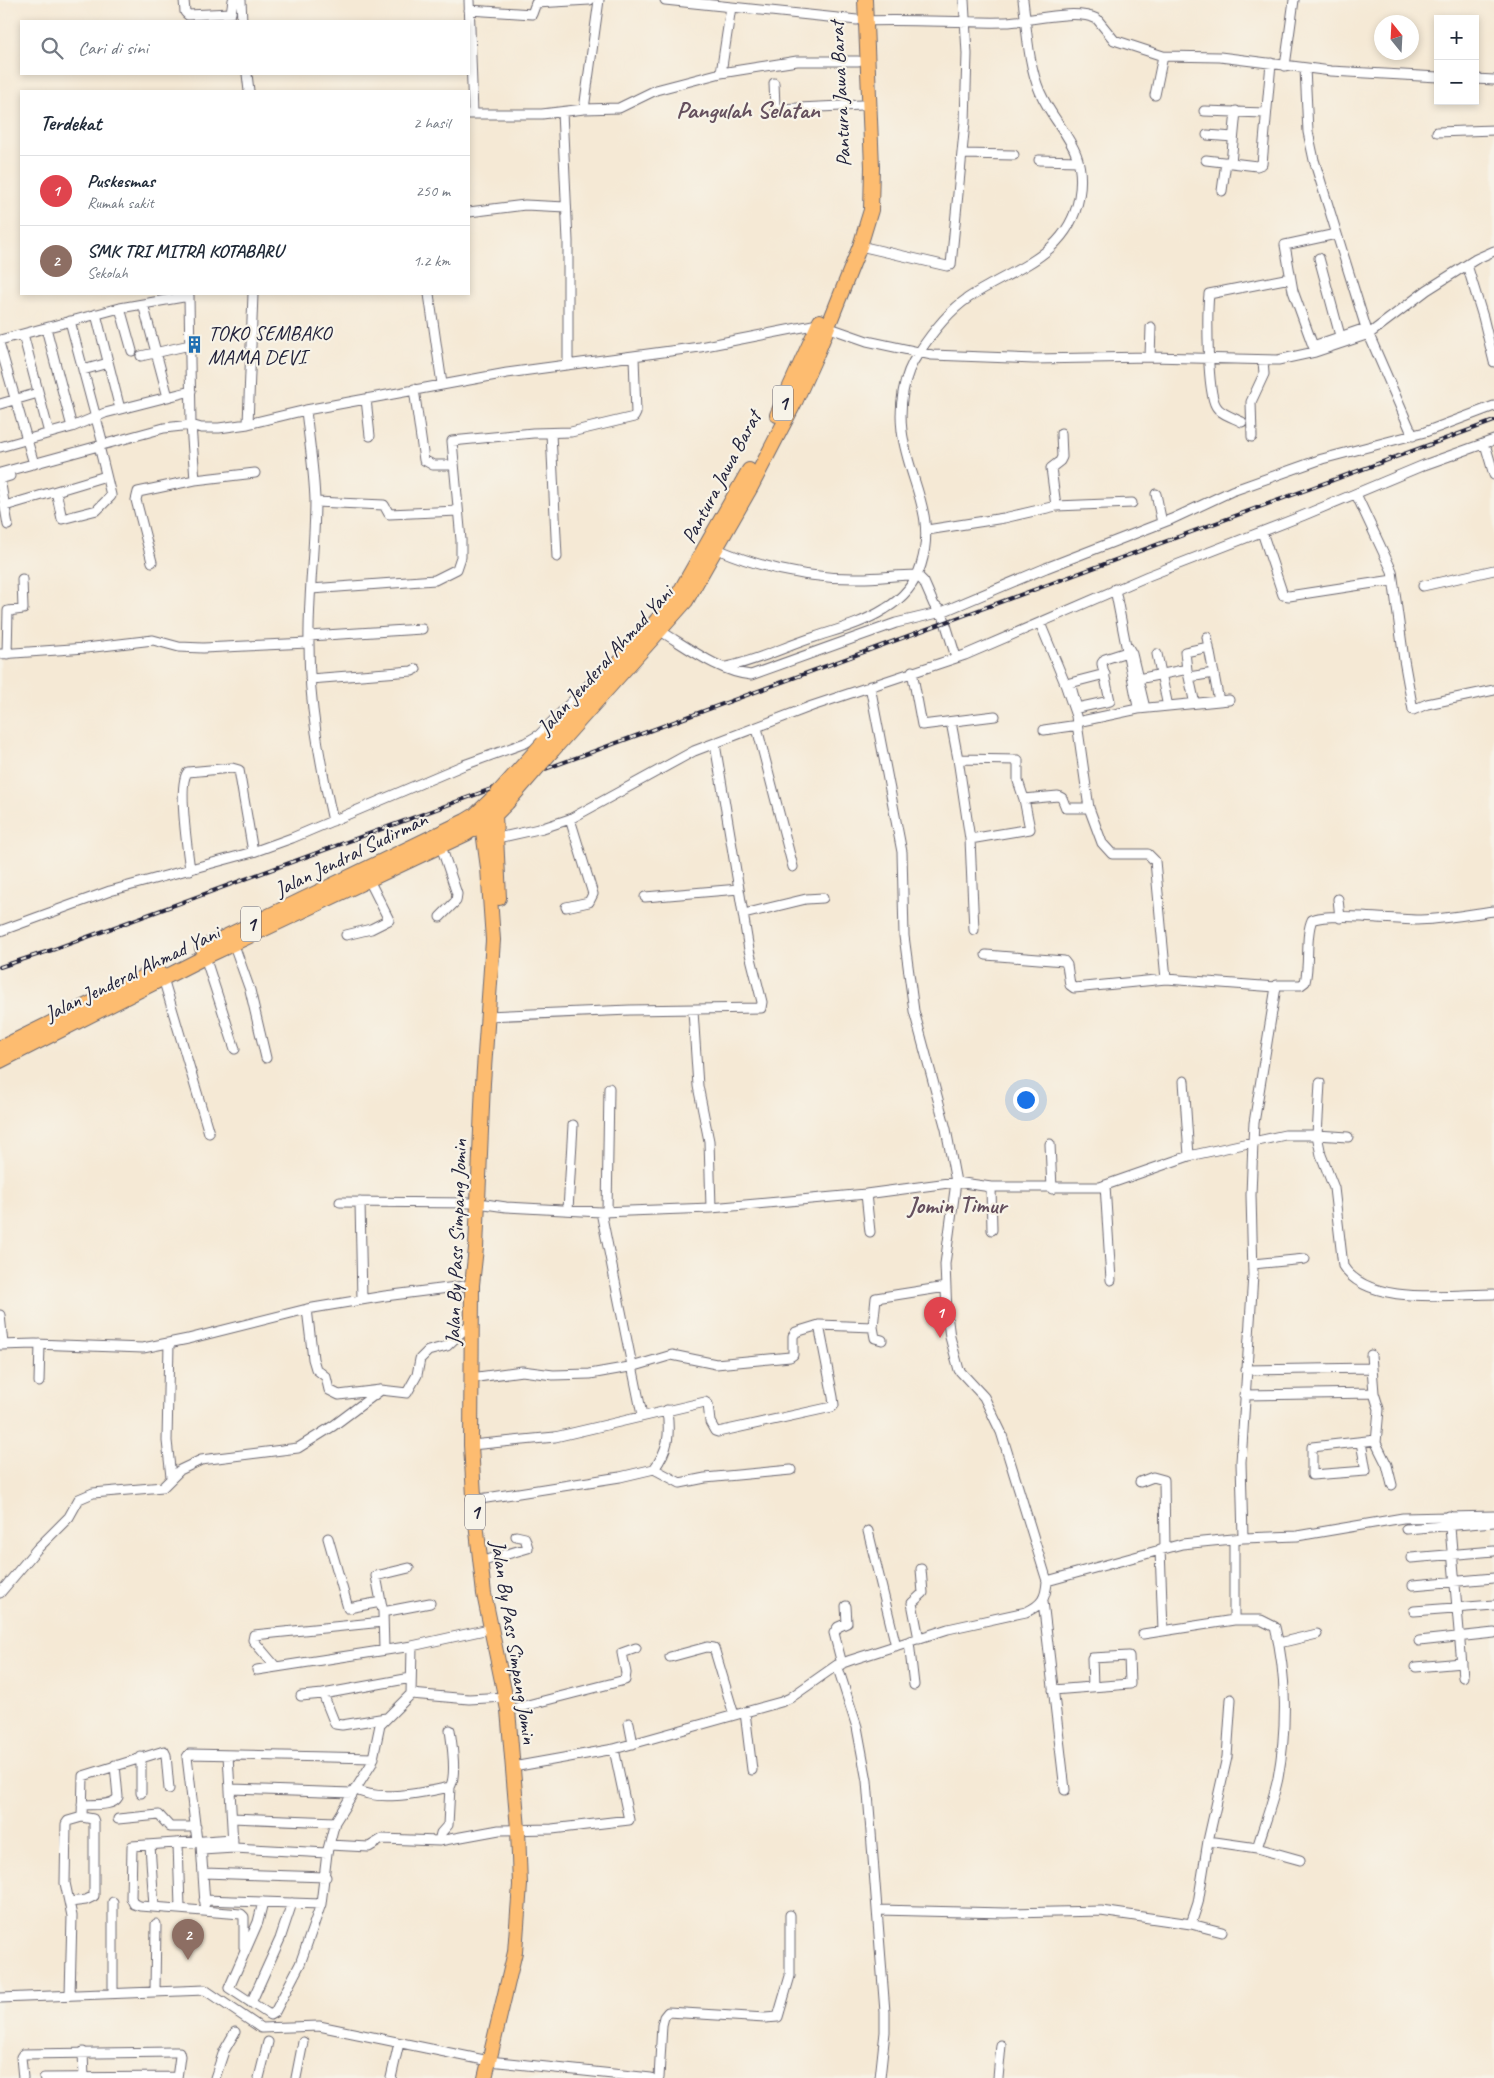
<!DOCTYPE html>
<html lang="id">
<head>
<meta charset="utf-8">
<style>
	:root { --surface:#fff; --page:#f6f6f7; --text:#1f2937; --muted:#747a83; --line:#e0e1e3; --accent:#0f766e }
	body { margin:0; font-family:Caveat,sans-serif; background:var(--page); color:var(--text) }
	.controls { position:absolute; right:15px; top:15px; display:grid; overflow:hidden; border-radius:0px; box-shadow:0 2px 8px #0003 }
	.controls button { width:45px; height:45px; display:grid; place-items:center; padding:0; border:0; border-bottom:1px solid var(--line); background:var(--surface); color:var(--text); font:25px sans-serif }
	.compass { position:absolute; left:1374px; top:15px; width:45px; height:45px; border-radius:50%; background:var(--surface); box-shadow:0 2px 8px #0003; rotate:342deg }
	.you { position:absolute; left:1025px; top:1099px; width:18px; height:18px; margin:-12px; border:4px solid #fff; border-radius:50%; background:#1a73e8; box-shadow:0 0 0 8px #1a73e833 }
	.badge { display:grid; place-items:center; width:32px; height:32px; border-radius:50%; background:var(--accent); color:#fff; font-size:16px; font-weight:700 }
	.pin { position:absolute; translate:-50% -41px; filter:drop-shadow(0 1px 2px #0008) }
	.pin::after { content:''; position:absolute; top:26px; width:18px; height:15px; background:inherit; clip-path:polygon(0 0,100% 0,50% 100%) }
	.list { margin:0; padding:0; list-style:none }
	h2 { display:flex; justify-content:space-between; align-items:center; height:65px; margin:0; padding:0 20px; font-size:21px }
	h2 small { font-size:16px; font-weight:400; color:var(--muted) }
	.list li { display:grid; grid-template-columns:32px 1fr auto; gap:15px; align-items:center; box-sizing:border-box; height:70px; padding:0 20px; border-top:1px solid var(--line) }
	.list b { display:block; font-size:19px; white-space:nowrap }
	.list p { margin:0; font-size:16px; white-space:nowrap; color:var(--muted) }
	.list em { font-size:16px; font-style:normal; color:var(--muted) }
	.icon { flex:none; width:28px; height:28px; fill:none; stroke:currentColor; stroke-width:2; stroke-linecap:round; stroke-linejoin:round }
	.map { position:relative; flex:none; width:1494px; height:2078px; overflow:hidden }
	.search { position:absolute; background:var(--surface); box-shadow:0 2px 8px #0003; left:20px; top:20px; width:450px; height:55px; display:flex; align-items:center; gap:12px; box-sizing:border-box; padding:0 18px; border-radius:0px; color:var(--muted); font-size:19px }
	.panel { position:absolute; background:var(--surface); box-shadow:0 2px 8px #0003; left:20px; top:90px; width:450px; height:205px; border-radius:0px }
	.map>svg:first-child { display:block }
</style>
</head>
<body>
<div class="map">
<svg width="1494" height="2078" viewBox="0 0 1494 2078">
	<rect width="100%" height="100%" fill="#f7f3e8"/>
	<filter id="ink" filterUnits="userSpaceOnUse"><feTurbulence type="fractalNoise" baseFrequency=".02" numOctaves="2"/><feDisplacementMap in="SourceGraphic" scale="10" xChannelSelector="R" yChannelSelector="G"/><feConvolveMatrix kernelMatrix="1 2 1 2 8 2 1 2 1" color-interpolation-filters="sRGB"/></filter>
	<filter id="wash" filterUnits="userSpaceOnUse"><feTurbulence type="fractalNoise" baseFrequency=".0096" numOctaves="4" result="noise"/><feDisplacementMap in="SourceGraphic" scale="20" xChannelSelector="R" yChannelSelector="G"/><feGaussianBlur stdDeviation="1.12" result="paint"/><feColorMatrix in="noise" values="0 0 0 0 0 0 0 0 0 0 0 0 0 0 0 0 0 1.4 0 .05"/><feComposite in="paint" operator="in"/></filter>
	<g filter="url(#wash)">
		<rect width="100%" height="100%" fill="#f5e9d5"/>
	</g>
	<g filter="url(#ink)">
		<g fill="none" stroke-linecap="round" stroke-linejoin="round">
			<defs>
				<path id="minor" d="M 184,0 L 185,12 L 188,15 L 231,13 L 233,0
					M 241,0 L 242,21
					M 469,0 L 473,114
					M 665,0 L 857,20
					M 469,10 L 532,14 L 536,3 L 590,0
					M 865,21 C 913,19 959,23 1006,22 C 1032,21 1074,8 1097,19 L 1114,40 L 1163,56 L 1220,57 L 1331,71 L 1438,77
					M 1285,66 L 1294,0
					M 1305,68 L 1308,132 L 1314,160 L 1366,328 L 1413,436
					M 721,73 L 731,7
					M 247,74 L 249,91
					M 1475,79 L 1494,80
					M 774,83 L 775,107 L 778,109 L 862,105
					M 1155,95 L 1163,56
					M 584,109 L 599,0
					M 1204,111 L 1265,113
					M 562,112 L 568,241 L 568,365
					M 469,114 L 542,114 L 584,109 L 619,108 L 656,90 L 721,73 L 797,61 L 858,61
					M 1437,132 L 1494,130
					M 1207,135 L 1233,137
					M 962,154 L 1014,155
					M 1039,160 L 1078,161
					M 1206,160 L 1257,166 L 1262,164 L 1271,63
					M 1231,163 L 1236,111
					M 1222,191 L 1226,162
					M 469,212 L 525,205 L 566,207
					M 1336,234 L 1285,245 L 1293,291 L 1313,346 L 1366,328
					M 860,246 L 947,266 L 951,265 L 965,122 L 967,54 L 964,0
					M 1319,258 L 1342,343
					M 1467,265 L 1483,317 L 1494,362
					M 429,294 L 442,384
					M 143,304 L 168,397
					M 120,308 L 132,351
					M 96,314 L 120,409
					M 70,321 L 103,444
					M 827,327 L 867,341 L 932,355 L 1034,359 L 1150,357 L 1278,360 L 1315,352 L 1369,334 L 1427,290 L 1476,259 L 1494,251
					M 46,328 L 72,427
					M 23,334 L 49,433
					M 0,340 L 120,308 L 189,296 L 191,425 L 195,480
					M 0,346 L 34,464
					M 141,356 L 190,345
					M 1150,357 L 1151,327
					M 83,370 L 108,363
					M 414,389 L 424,460 L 433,465 L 453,465
					M 366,399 L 370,436
					M 0,404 L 38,393
					M 1242,422 C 1235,418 1220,414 1216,406 C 1207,392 1207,313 1209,294 L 1290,278
					M 248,424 L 253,294
					M 551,433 L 557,557
					M 1252,437 L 1251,402 L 1264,374 L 1263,360
					M 1485,444 L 1494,475
					M 0,447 L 72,427 L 105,413 L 191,391
					M 100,450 L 111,495 L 111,496 L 97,510 L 62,519 L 56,491 L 106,476
					M 0,473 L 164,428 L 191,425 L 201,428 L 219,428 L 248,424 L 306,410
					M 1156,494 L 1162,523
					M 1356,494 L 1392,571 L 1404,660 L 1413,710 L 1427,704 L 1494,690
					M 315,502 L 384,505 L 389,514 L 458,511
					M 5,506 L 56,491
					M 1056,506 L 1051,468 L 1060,461 L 1062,457 L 1061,433
					M 8,525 L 0,479 L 10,476
					M 927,530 L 1004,518 L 1056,506 L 1132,503
					M 1262,532 L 1283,595 L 1289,596 L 1393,580
					M 717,549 C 764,569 809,579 860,578 C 879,578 898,575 917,575 L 924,582 L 934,605 L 942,612 L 956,657
					M 152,562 L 136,500 L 138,492 L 195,480 L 255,473
					M 1423,586 L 1494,570
					M 311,589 L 435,580 L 457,569 L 461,557 L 461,540 L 452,441 L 533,433 L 571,432 L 634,417 L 636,413 L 634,357
					M 1115,589 L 1138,707 L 1144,704 L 1132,654 L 1128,647
					M 1040,623 L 1064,681 L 1076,716 L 1089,808 L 1102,843 L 1112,854 L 1148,854 L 1155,861 L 1166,979
					M 657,629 C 685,645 718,672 751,675 L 896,623 L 942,612 L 1046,568 L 1172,519 L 1232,491 L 1322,459 L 1425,432 L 1494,406
					M 309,636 L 422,629
					M 1207,637 L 1218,696
					M 0,654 L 86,648 L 153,640 L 179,647 L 203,648 L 308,643
					M 7,654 L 8,611 L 23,609 L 22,579
					M 1157,654 L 1167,702
					M 726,667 C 757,661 786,646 815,637 C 839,629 863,623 885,609 C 902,599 915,584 921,565 C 937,514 908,480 902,431 C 899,406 903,375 918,354 C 931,334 949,311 968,298 C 1011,269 1068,257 1079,197 C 1088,146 1057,131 1040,92 C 1028,64 1027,30 1023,0
					M 1187,670 L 1185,652 L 1209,647
					M 912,671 L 922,725 L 995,716
					M 1105,674 L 1070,683 L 1077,708 L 1110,701 L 1102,664 L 1102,663 L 1105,659 L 1130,651
					M 1189,677 L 1194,700
					M 310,679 L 412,671 L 416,669
					M 1138,679 L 1183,670 L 1187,670 L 1189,677 L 1214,673
					M 870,686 L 902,852 L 904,936 L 914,1011 L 946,1129 L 956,1182 L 945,1264 L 947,1314 L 950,1337 L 959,1370 L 984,1397 L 1001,1432 L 1047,1581
					M 951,722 L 958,759
					M 1077,722 L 1138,709 L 1229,700
					M 757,728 L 793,867
					M 1044,730 L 1078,725
					M 715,744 L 739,889
					M 333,821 C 320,763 309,704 309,644 C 308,596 315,548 315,500 C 314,470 309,440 306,410 L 507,373 L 700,347 L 818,324
					M 493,839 L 543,828 L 570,819 L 694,751 L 812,706 L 965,655 L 1148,576 L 1302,516 L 1424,465 L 1494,440
					M 970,839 L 1030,829 L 1024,799
					M 190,870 C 188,853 177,782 188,772 L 232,768 L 239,770 L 253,852
					M 1338,899 L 1340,918
					M 566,907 L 589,902 L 593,894 L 570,819
					M 744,914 L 806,899 L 823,898
					M 440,917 L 456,901 L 457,894 L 441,846
					M 974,930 L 970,839 L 958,759 L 1018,760 L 1018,781 L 1024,799 L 1058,796 L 1062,798 L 1066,808 L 1089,808
					M 0,931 L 110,891 L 253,852 L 292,838 L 464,765 L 525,743 L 539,735 L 594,679
					M 346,935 L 371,929 L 389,920 L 369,880
					M 234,945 L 250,990 L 266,1058
					M 986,955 L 1064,961 L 1067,965 L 1070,985 L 1074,988 L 1166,979 L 1276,987
					M 205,957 L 235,1049
					M 163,978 L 209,1133
					M 693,1011 L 698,1086 L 709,1141 L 711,1208
					M 487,1016 L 630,1010 L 761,1008 L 762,1002 L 749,950 L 739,889 L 645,897
					M 1184,1081 L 1189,1156
					M 1320,1083 L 1317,1135 L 1348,1137
					M 1050,1144 L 1052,1189
					M 1105,1185 L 1111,1280
					M 991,1187 L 992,1230
					M 866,1194 L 870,1232
					M 340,1202 L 478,1203 L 506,1207 L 601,1212 L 711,1208 L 866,1194 L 956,1182 L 991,1187 L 1100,1187 L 1189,1156 L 1253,1142 L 1254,1123 L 1276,987 L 1277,985 L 1301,985 L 1305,982 C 1310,963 1305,935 1312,920 C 1328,912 1394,920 1416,920 C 1442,920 1468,914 1494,911
					M 360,1202 L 362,1300
					M 568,1210 L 573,1125
					M 601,1212 L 642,1415
					M 607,1212 L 609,1088
					M 1253,1264 L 1305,1259
					M 307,1309 L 313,1359 L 316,1369 L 326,1377 L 329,1390 L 339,1395 L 380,1390
					M 0,1315 L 3,1344
					M 873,1327 L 875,1338 L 882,1340
					M 169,1343 L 167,1441 L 171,1477
					M 0,1345 L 35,1344 L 143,1348 L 188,1339 L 307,1309 L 385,1296 L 472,1285
					M 1371,1355 L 1374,1393
					M 1246,1370 L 1372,1368
					M 471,1378 L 522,1371 L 553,1375 L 590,1374 L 635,1366 L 672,1355 L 716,1364 L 790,1357 L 793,1355 L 793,1336 L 796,1332 L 819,1325 L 873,1327 L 876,1298 L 946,1287
					M 39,1382 L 40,1344
					M 1244,1395 L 1374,1393 L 1379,1409 L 1376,1443 L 1387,1465 L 1392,1485
					M 1361,1442 L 1366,1471 L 1312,1475 L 1312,1447 L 1376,1440
					M 471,1445 L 555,1437 L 705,1402 L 708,1404 L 710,1422 L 715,1431 L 718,1432 L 832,1407 L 834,1405 L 833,1397 L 819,1325
					M 654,1469 C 669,1449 670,1434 667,1410
					M 1140,1482 L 1153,1477 L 1164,1480 L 1165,1548
					M 474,1500 L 620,1477 L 654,1469 L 680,1483 L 705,1478 L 791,1470
					M 1449,1516 L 1463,1677
					M 1406,1529 L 1494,1522
					M 868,1531 L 896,1646
					M 328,1538 L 348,1608 L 381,1602
					M 1243,1538 L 1241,1462 L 1253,1275 L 1251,1195 L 1253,1142 L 1285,1135 L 1317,1135 L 1321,1155 L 1334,1188 L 1343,1266 C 1368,1307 1452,1294 1494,1294
					M 1234,1539 L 1234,1620 L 1261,1620 L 1275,1627 C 1287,1675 1287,1729 1278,1778 C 1273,1802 1264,1825 1257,1848
					M 1160,1549 L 1163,1631
					M 1411,1558 L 1494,1551
					M 480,1562 L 528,1548 L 525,1538 L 516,1536
					M 1413,1585 L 1494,1578
					M 0,1593 L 37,1549 L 69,1517 L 79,1499 L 93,1493 L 163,1487 L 180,1470 L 201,1460 L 298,1448 L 333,1426 L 381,1390 L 407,1393 L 417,1375 L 420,1359 L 428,1351 L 447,1346 L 471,1323
					M 1043,1601 L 1065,1790
					M 1414,1611 L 1494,1605
					M 383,1612 L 430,1603
					M 1143,1634 L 1234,1620
					M 919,1639 L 912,1603 L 923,1593 L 921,1569
					M 1419,1641 L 1494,1633
					M 909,1642 L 914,1685
					M 1279,1643 L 1317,1634
					M 384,1649 L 383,1612 L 376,1576 L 409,1568
					M 670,1657 L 707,1647 L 714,1648 L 734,1715
					M 842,1664 L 834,1633 L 838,1627 L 847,1623 L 846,1606
					M 837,1665 L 857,1727 L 867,1781 L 885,2012 L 885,2032 L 880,2078
					M 275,1666 L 253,1640 L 254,1635 L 383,1622
					M 1416,1667 L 1462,1663
					M 257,1670 L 412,1646 L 489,1629
					M 1053,1690 L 1130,1684 L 1129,1656 L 1092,1658 L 1093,1687
					M 411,1694 L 469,1699 L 505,1697
					M 301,1696 L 323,1694
					M 508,1710 L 625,1680 L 626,1673 L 622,1653 L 636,1648
					M 745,1712 L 752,1770
					M 386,1718 L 342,1725 L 335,1724 L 323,1694 L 411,1678
					M 629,1723 L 633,1744
					M 228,1755 L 233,1844
					M 141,1757 L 141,1793
					M 513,1767 L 614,1749 L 781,1702 L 790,1698 L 837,1665 L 851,1660 L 948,1629 L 1026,1612 C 1042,1605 1046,1598 1047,1581 L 1182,1544 L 1243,1538 L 1297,1536 L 1403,1518 L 1494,1516
					M 231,1789 L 352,1793
					M 355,1789 C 379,1803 424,1792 450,1787 C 457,1776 452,1744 450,1730
					M 82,1805 C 93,1804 113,1807 118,1797 L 115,1765
					M 232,1818 L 335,1822
					M 118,1819 L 159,1815 L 170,1827 L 196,1827
					M 233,1839 L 132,1846 L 131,1898 L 134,1904 L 140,1906 L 241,1914 L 244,1917 L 244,1948
					M 197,1841 L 187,1757 L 189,1754 L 374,1758
					M 439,1841 L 441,1833 L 448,1825 L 450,1787
					M 1208,1841 L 1257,1848 L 1300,1860
					M 178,1843 L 180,1908
					M 150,1845 L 154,1907
					M 201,1845 L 205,1904
					M 329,1845 L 369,1847 L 382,1839 L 439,1841 L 499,1830 L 552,1829 L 629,1820 L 614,1749
					M 202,1850 L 234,1848 L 327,1853
					M 204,1873 L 326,1877
					M 204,1900 L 321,1904
					M 70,1902 L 86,1900 L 94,1896 L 94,1822 L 93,1819 L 82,1817
					M 113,1902 L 113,1992
					M 263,1902 L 258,1922 L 229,1988 L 270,2015 L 275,2012 L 300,1964 L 321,1904 L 327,1853 L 335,1822 L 372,1763 L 380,1725 L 411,1694 L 412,1646
					M 878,1910 L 1005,1913 L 1101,1911 L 1191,1924 L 1222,1932
					M 1191,1924 L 1198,1903 L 1208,1841 L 1227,1757 L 1231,1699
					M 155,1990 L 156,1924
					M 70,1995 L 72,1916 L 65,1883 L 66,1824 L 68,1821 L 82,1817 L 83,1776 L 164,1751 L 166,1755 L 169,1789
					M 0,1998 L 205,1990 L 261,2028 L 319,2026 L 489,2061 L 651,2078
					M 251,2003 L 280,1939 L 292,1903
					M 83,2052 L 84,2078
					M 23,2078 L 21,2057 L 23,2054 L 174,2052 L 179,2052 L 180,2056 L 177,2078
					M 44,2078 L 177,2077
					M 215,2078 L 224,2051 L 235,2032
					M 259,2078 L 268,2042
					M 296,2078 L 303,2042
					M 391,2078 L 399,2043
					M 659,2078 L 662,2025 L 664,2017 L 668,2012 L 765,2018 L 778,2017 L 790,1976 L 790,1915
					M 998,2078 L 1001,2045"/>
				<path id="highway" d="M 777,415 L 820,321
					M 543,743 L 634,647 L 678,595 L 749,470
					M 553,750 L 686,601 L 751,487 L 796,400 L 819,349 L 860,246 L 871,210 L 872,167 L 865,0
					M 495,815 L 499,898
					M 482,824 L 488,868 L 493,940 L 483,1083 L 476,1248 L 472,1285 L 471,1445 L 475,1513 L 484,1594 L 508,1710 L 518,1829 L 520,1885 L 515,1952 L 485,2078
					M 202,948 L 465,821 L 475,815 L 497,794
					M 0,1048 L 158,970
					M 0,1061 L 205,957 L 466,834 L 495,815 L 507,803"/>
			</defs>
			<use href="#minor" stroke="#6c6871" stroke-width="11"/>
			<use href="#highway" stroke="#6c6871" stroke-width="16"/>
			<use href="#minor" stroke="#fff" stroke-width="9"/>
			<use href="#highway" stroke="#fdbc70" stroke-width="14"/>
			<defs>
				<path id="rail" d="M 0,967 L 52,950 L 1494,421"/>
			</defs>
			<use href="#rail" stroke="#22223b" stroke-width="4"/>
			<use href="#rail" stroke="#f7f3e8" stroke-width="2" stroke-dasharray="5.5" stroke-linecap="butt"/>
			<defs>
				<path id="highway-bridge" d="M 497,794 L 543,743
					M 507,803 L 553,750"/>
			</defs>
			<use href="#highway-bridge" stroke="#6c6871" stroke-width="16" stroke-linecap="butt"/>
			<use href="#highway-bridge" stroke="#fdbc70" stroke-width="14"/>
		</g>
	</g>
	<defs>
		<symbol id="building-bare" viewBox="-9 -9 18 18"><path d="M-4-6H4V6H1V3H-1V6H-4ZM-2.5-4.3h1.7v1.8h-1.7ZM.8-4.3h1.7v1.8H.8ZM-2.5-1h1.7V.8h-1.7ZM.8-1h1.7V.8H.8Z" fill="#1f6fb2" stroke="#f7f3e8" stroke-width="2.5" paint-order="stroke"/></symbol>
	</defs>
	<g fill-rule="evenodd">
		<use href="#building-bare" x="182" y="332" width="25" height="25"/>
	</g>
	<g text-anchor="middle" stroke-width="4.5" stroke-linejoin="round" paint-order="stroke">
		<g fill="#f7f3e8" stroke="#62616f" stroke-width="1">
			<rect x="773" y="385.5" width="20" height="35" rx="4"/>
			<rect x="241" y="906.5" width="20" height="35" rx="4"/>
			<rect x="465" y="1494.5" width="20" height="35" rx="4"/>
		</g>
		<g font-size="20" font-weight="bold" fill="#22223b">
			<text x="783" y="410">1</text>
			<text x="251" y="931">1</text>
			<text x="475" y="1519">1</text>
		</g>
		<g font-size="21" fill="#22223b" stroke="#f7f3e8">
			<text transform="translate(840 94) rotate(-93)" y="7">Pantura Jawa Barat</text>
			<text transform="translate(721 477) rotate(-62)" y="7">Pantura Jawa Barat</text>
			<text transform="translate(605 660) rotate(-48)" y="7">Jalan Jenderal Ahmad Yani</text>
			<text transform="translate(351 854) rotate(-26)" y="7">Jalan Jendral Sudirman</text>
			<text transform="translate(132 973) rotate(-26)" y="7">Jalan Jenderal Ahmad Yani</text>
			<text transform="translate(456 1242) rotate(-88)" y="7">Jalan By Pass Simpang Jomin</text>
			<text transform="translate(514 1642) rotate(81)" y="7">Jalan By Pass Simpang Jomin</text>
		</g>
		<g font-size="21" fill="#22223b" stroke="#f7f3e8" text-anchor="start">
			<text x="208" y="340">TOKO SEMBAKO<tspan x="208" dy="24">MAMA DEVI</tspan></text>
		</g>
		<g font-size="24" font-weight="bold" fill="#65505e" stroke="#f7f3e8">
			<text x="748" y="118">Pangulah Selatan</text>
			<text x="957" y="1213">Jomin Timur</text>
		</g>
	</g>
</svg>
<div class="controls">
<button>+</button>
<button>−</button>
</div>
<svg class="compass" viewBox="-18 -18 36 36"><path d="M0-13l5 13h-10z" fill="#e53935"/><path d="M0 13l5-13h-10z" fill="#747a83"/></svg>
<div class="you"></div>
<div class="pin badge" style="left:940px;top:1338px;background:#e0444e">1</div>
<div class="pin badge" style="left:188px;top:1960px;background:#8d6e63">2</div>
<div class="search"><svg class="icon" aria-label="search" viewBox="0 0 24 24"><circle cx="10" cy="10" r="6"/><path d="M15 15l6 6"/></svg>Cari di sini</div>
<section class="panel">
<h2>Terdekat<small>2 hasil</small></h2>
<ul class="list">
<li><span class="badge" style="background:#e0444e">1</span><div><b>Puskesmas</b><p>Rumah sakit</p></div><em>250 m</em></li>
<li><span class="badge" style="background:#8d6e63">2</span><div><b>SMK TRI MITRA KOTABARU</b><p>Sekolah</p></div><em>1.2 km</em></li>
</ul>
</section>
</div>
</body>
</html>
